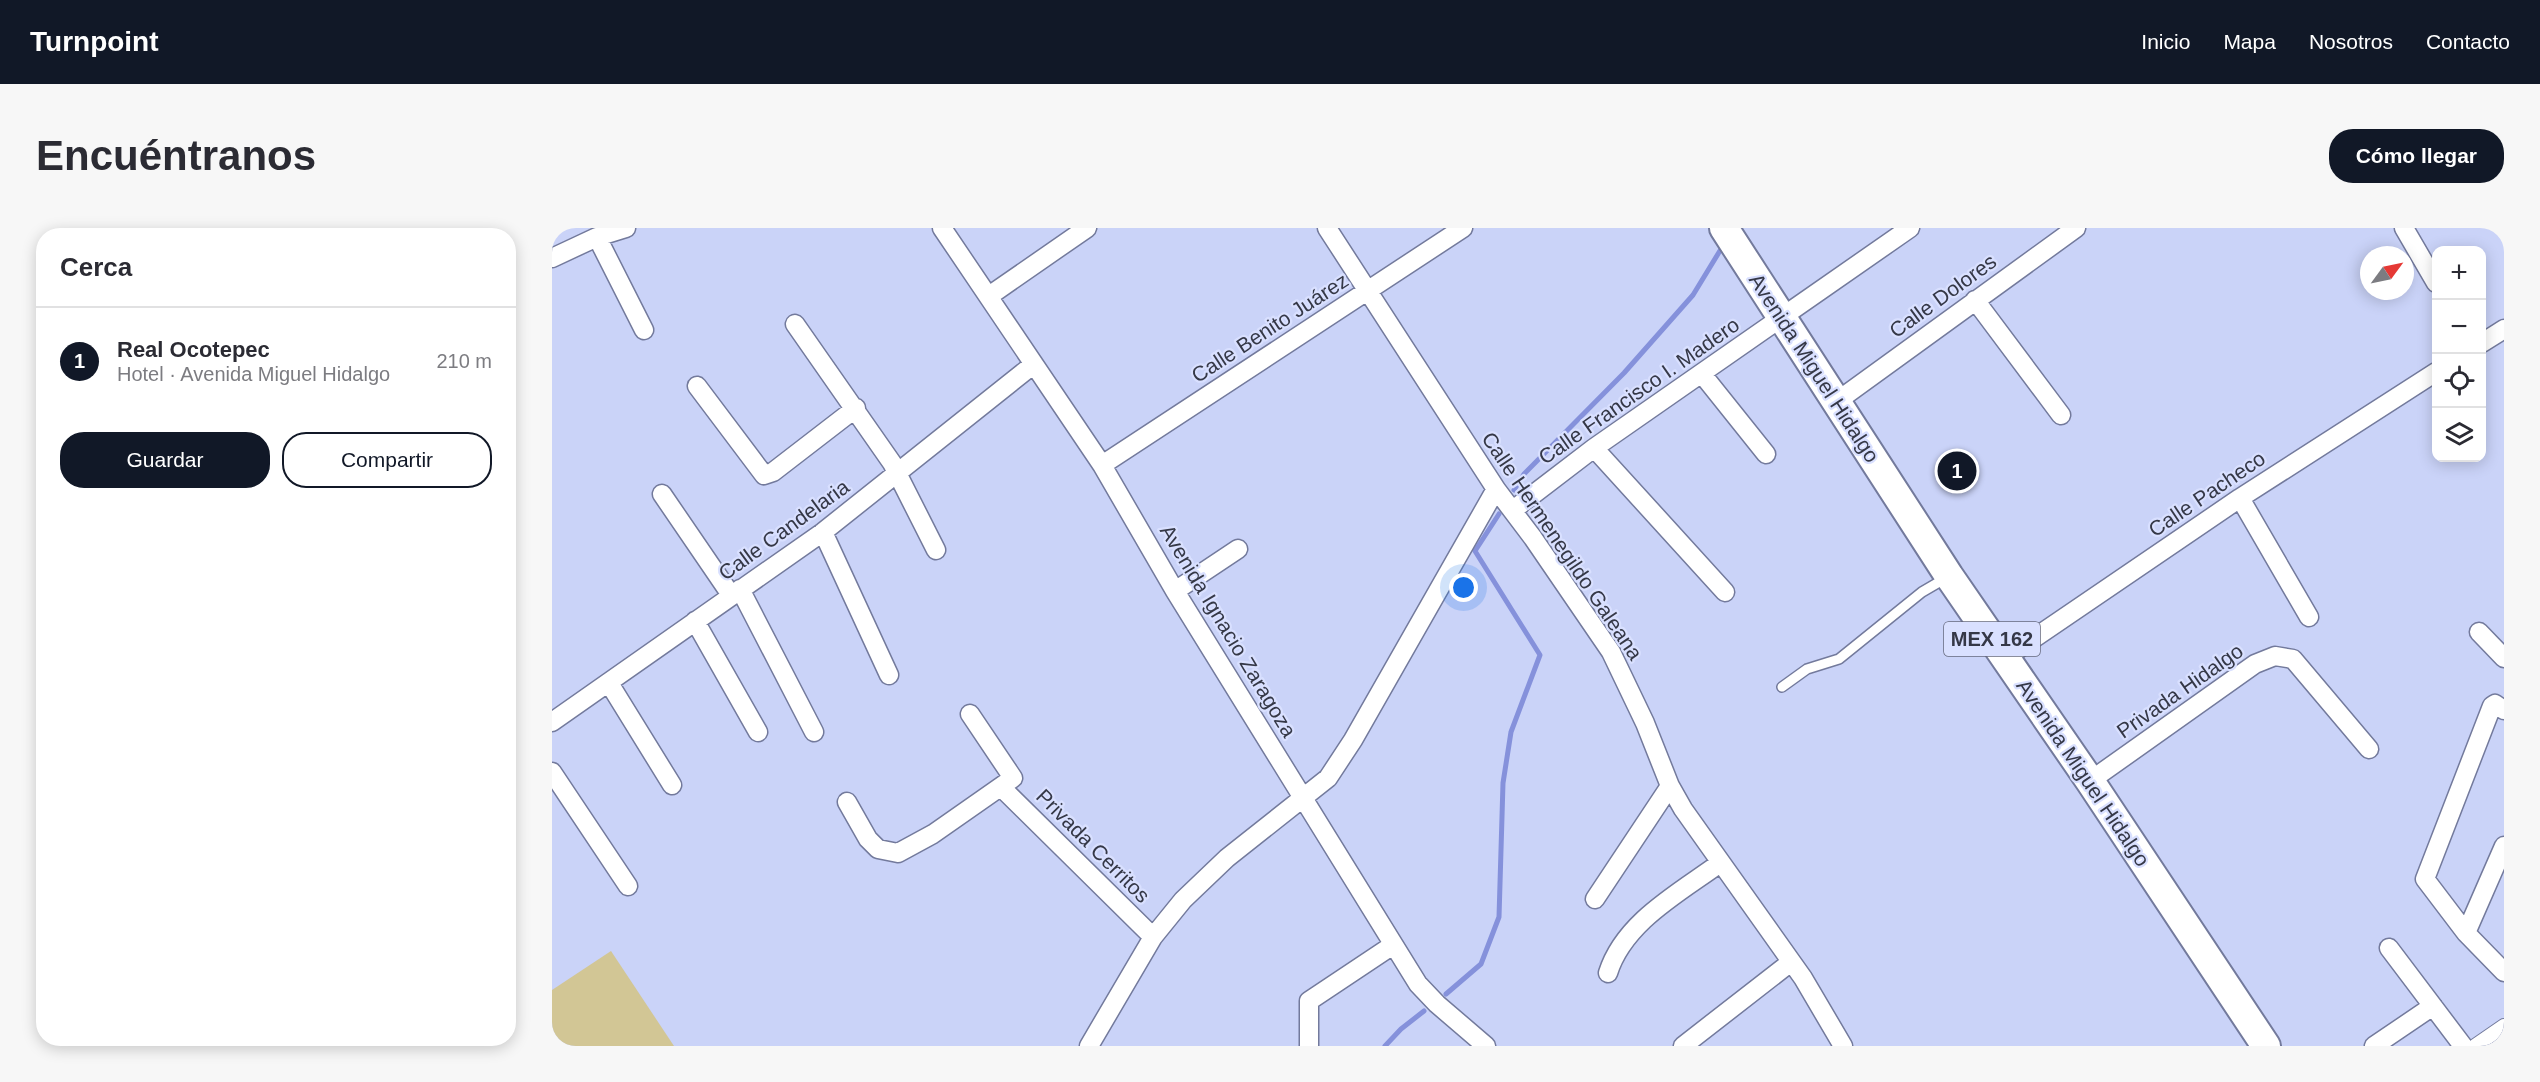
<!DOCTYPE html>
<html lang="es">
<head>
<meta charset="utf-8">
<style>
	:root { --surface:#fff; --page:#f7f7f7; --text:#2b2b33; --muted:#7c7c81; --line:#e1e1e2; --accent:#111827 }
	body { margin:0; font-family:Arial,sans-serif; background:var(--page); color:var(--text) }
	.controls { position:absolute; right:18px; top:18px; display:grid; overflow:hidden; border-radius:12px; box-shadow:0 3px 15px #0003 }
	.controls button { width:54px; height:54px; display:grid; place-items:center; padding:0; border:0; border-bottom:2px solid var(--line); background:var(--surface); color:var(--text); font:30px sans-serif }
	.compass { position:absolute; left:1808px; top:18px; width:54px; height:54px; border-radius:50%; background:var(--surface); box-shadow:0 3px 15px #0003; rotate:57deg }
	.you { position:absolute; left:912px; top:360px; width:21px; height:21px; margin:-15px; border:4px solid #fff; border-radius:50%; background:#1a73e8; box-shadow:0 0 0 9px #1a73e833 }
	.badge { display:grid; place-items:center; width:39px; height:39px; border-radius:50%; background:var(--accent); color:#fff; font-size:20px; font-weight:700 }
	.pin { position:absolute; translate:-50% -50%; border:3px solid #fff; box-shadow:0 2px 6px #0006 }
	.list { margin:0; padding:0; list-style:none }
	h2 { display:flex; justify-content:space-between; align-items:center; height:78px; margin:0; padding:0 24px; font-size:26px }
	h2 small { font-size:20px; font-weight:400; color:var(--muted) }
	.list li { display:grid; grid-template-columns:39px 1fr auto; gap:18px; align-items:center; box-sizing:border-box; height:108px; padding:0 24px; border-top:2px solid var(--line) }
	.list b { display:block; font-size:22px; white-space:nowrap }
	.list p { margin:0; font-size:20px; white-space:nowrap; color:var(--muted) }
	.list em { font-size:20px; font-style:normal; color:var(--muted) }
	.actions { display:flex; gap:12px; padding:18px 24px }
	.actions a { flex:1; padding:14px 0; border:2px solid var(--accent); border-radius:24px; text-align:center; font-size:21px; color:var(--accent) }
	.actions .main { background:var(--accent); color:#fff }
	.icon { flex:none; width:33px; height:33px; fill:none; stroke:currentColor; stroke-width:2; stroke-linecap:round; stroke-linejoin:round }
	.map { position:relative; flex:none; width:1952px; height:818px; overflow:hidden; border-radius:24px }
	header { display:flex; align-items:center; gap:36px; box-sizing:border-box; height:84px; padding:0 30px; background:var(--accent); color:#fff }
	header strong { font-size:28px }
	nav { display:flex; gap:33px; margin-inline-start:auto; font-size:21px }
	.intro { display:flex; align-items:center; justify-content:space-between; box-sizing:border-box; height:144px; padding:0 36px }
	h1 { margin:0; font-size:42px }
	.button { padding:15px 27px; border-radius:24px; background:var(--accent); color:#fff; font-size:21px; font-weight:700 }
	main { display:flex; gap:36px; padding:0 36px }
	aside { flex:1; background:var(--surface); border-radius:24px; box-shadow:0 3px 15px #0003 }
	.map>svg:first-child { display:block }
</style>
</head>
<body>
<header>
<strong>Turnpoint</strong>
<nav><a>Inicio</a><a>Mapa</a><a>Nosotros</a><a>Contacto</a></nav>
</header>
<div class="intro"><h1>Encuéntranos</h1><a class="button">Cómo llegar</a></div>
<main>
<aside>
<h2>Cerca<small></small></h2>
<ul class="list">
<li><span class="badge">1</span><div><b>Real Ocotepec</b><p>Hotel · Avenida Miguel Hidalgo</p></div><em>210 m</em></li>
</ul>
<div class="actions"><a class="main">Guardar</a><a>Compartir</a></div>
</aside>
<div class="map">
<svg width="1952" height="818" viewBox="0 0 1952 818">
	<rect width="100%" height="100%" fill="#cad3f8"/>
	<path fill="#d2c695" d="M 59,723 L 122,818 L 0,818 L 0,762 Z"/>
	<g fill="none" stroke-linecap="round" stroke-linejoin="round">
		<path stroke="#8591db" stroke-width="5" d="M 962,262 L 972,246 L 1072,145 L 1141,67 L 1169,21
			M 894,766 L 929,736 L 947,689 L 951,555 L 959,504 L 988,427 L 923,323 L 947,286
			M 833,818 L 849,801 L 872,783"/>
		<defs>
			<path id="service" d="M 1230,459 L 1255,441 L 1287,431 L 1370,364 L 1394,350"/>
			<path id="pedestrian" d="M 1923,818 L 1952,798"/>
			<path id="minor" d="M 390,0 L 550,237 L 623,363 L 866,756 L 885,776 L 934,818
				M 775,0 L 944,261 L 981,310 L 1059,424 L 1093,495 L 1118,558 L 1131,581 L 1251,750 L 1291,818
				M 1852,0 L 1884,55
				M 45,9 L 92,102
				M 0,30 L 45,9 L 74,0
				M 437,68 L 535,0
				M 1423,72 L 1509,187
				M 243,96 L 340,235 L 384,322
				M 1930,115 L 1952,101
				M 1150,146 L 1214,226
				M 145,158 L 212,247 L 221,244 L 304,180
				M 1284,174 L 1524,0
				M 1042,220 L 1173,364
				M 550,237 L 911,0
				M 110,266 L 179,367
				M 1688,270 L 1757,389
				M 961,282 L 1042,220 L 1358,0
				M 271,304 L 337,447
				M 188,361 L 262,504
				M 623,363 L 686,321
				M 143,393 L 206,504
				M 1927,404 L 1952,430
				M 1453,430 L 1688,270 L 1884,144
				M 57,455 L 120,557
				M 1952,482 L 1943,476 L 1940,478 L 1873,651 L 1914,705 L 1952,744
				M 0,494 L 271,304 L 482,136
				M 0,544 L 76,658
				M 1538,553 L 1703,436 L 1723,428 L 1741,431 L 1817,521
				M 449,559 L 601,709
				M 295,574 L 316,611 L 326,621 L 346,625 L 381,606 L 461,550 L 418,486
				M 1043,671 L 1118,558
				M 1914,705 L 1952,618
				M 1837,720 L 1911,818
				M 1056,745 C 1072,694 1127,665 1168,635
				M 537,818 L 601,709 L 631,672 L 675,630 L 776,550 L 801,512 L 944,261
				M 757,818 L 757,773 L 841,717
				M 1131,818 L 1239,734
				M 1822,818 L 1881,778"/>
			<path id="primary" d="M 1172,0 L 1397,348 L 1538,553 L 1714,818"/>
		</defs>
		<use href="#service" stroke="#737a9c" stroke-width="12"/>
		<use href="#pedestrian" stroke="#737a9c" stroke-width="16"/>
		<use href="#minor" stroke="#737a9c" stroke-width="21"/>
		<use href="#primary" stroke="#737a9c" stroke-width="32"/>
		<use href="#service" stroke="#fff" stroke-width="9"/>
		<use href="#pedestrian" stroke="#fff" stroke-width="14"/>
		<use href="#minor" stroke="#fff" stroke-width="18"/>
		<use href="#primary" stroke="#fff" stroke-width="28"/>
	</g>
	<g text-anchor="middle" stroke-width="4.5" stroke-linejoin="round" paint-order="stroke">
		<rect fill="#d9e0ff" stroke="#666a7e" stroke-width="1.5" x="1392" y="394" width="96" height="34" rx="4.5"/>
		<g font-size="20" font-weight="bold" fill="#353847">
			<text x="1440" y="418">MEX 162</text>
		</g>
		<g font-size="21" fill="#353847" stroke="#d9e0ff">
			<text transform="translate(1391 68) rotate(-36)" y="7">Calle Dolores</text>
			<text transform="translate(718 100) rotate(-33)" y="7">Calle Benito Juárez</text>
			<text transform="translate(1262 140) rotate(57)" y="7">Avenida Miguel Hidalgo</text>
			<text transform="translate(1087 163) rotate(-35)" y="7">Calle Francisco I. Madero</text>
			<text transform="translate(1655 266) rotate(-34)" y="7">Calle Pacheco</text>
			<text transform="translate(232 302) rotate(-36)" y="7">Calle Candelaria</text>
			<text transform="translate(1010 318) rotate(56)" y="7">Calle Hermenegildo Galeana</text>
			<text transform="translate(676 403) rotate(59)" y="7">Avenida Ignacio Zaragoza</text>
			<text transform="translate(1628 463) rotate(-35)" y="7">Privada Hidalgo</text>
			<text transform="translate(1531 545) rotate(56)" y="7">Avenida Miguel Hidalgo</text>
			<text transform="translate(541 618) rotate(45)" y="7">Privada Cerritos</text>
		</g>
	</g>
</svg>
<div class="controls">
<button>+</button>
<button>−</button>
<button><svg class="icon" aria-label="locate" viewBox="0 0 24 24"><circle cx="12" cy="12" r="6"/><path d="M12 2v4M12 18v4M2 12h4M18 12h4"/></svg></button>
<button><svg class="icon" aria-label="layers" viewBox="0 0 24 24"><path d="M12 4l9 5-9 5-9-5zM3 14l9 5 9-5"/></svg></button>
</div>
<svg class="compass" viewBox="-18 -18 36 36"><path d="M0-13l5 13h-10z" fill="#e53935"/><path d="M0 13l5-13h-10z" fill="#7c7c81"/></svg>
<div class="you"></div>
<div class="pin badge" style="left:1405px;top:243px">1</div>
</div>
</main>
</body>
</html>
